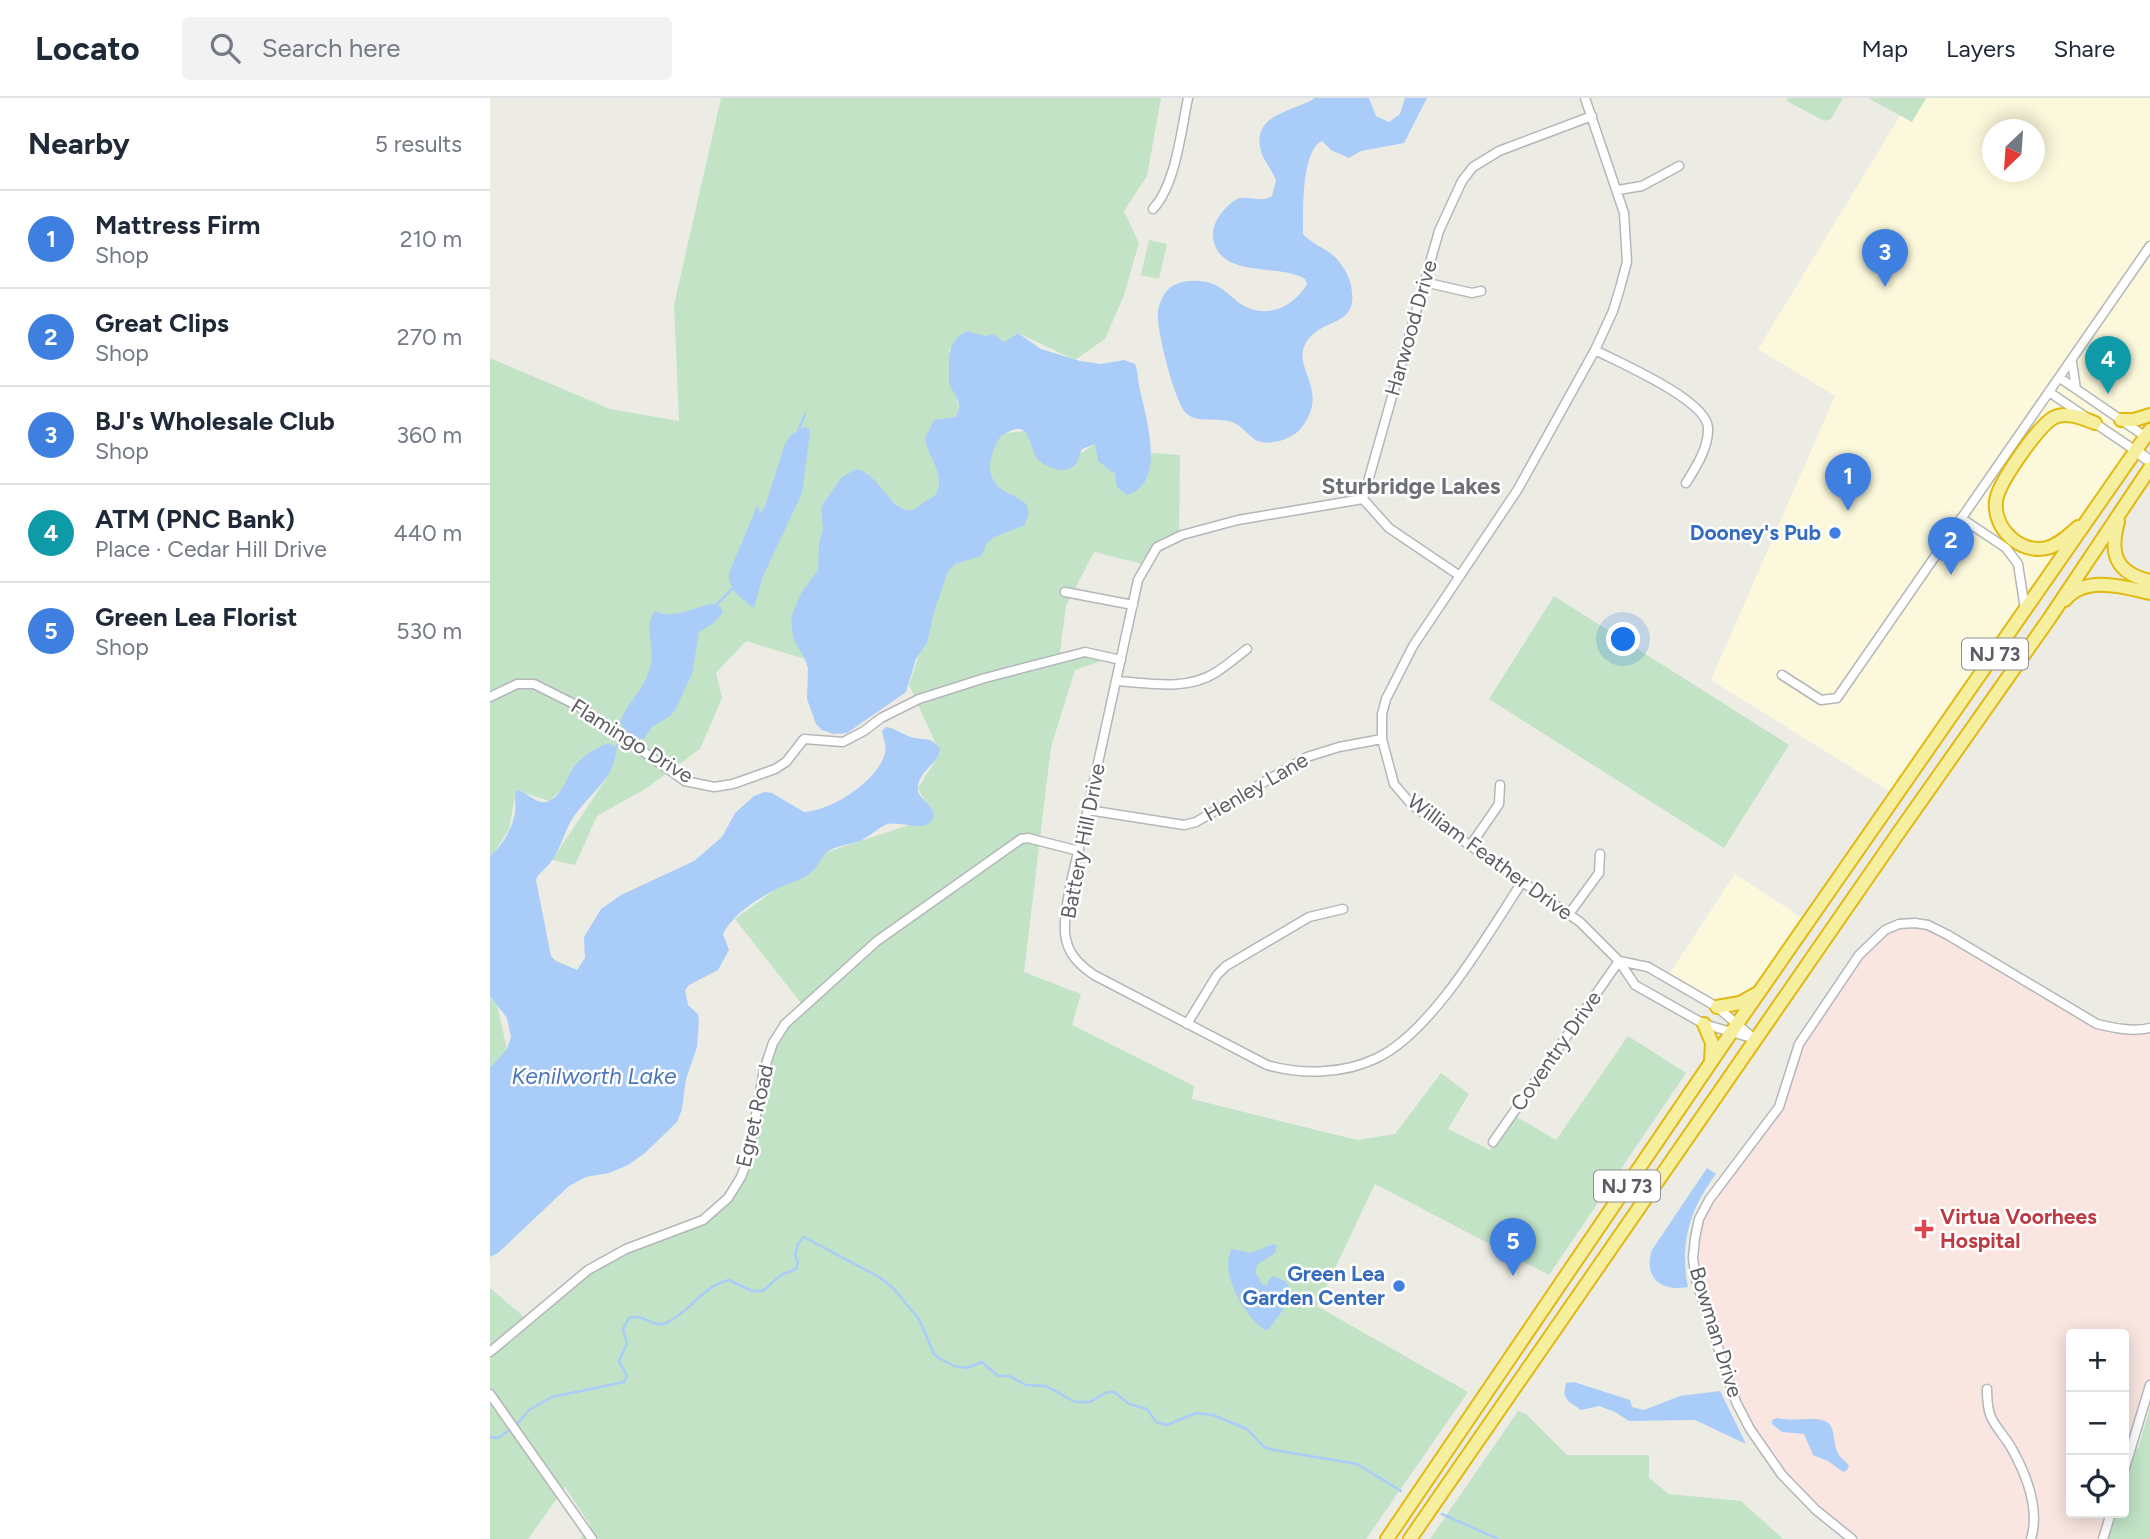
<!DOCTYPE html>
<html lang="en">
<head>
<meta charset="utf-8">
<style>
	:root { --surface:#fff; --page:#f2f2f3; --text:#1f2937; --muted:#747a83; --line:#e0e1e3; --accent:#dd5b3b }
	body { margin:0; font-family:Figtree,sans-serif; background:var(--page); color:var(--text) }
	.controls { position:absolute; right:21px; bottom:21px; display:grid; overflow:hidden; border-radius:7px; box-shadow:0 4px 18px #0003 }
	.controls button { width:63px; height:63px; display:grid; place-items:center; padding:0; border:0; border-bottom:2px solid var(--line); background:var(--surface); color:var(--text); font:35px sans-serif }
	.compass { position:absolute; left:1492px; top:21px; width:63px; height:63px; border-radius:50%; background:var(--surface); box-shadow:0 4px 18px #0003; rotate:205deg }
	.you { position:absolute; left:1134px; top:542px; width:24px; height:24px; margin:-18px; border:5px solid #fff; border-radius:50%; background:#1a73e8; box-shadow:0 0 0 10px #1a73e833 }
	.badge { display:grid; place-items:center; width:46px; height:46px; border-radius:50%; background:var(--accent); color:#fff; font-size:23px; font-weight:700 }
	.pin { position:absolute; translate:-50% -58px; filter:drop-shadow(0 2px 4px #0008) }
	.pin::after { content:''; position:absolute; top:37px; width:24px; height:21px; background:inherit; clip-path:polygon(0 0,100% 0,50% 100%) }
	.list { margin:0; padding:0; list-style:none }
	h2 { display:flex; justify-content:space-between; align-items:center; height:91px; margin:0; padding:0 28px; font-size:30px }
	h2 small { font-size:23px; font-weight:400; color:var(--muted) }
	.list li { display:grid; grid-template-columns:46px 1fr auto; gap:21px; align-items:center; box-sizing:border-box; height:98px; padding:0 28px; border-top:2px solid var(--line) }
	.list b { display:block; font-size:26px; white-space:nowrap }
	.list p { margin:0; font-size:23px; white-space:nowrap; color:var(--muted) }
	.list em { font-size:23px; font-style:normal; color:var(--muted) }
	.icon { flex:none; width:38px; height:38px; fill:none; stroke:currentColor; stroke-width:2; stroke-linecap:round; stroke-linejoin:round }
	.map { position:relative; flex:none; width:1660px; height:1441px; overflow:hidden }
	header { display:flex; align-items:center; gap:42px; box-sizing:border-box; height:98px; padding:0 35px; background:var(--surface); border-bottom:2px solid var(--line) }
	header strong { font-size:33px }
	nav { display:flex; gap:38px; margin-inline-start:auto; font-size:24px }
	.search { width:490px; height:63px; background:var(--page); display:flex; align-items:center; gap:18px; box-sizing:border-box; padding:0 24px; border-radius:7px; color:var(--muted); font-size:26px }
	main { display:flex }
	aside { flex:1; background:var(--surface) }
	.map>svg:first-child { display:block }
</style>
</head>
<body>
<header>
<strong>Locato</strong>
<div class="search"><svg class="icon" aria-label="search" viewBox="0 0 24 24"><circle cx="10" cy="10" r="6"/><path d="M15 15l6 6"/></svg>Search here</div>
<nav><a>Map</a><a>Layers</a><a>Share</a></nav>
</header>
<main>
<aside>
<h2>Nearby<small>5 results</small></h2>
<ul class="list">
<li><span class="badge" style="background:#3f7fe0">1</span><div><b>Mattress Firm</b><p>Shop</p></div><em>210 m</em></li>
<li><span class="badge" style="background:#3f7fe0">2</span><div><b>Great Clips</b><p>Shop</p></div><em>270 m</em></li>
<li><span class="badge" style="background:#3f7fe0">3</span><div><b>BJ's Wholesale Club</b><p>Shop</p></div><em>360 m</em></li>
<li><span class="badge" style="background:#0f9aa8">4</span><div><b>ATM (PNC Bank)</b><p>Place · Cedar Hill Drive</p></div><em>440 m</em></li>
<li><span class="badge" style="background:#3f7fe0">5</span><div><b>Green Lea Florist</b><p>Shop</p></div><em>530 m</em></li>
</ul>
</aside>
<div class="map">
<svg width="1660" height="1441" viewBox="0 0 1660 1441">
	<rect width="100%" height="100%" fill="#edece4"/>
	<path fill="#fbf8db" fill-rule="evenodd" d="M 1421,0 L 1660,0 L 1660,332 L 1407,698 L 1221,582 L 1345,298 L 1268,251 ZM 1503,32 L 1545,32 L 1545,74 L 1503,74 Z
		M 1245,776 L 1320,825 L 1269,894 L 1227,909 L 1177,879 Z"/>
	<path fill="#f9e6e1" d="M 1409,826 L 1438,827 L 1607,926 L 1660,930 L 1660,1287 L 1634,1373 L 1634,1236 L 1581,1236 L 1581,1415 L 1621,1415 L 1613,1441 L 1362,1441 L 1308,1395 L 1246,1304 L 1206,1182 L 1209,1121 L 1289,1009 L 1300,967 L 1369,857 Z"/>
	<path fill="#c2e3c6" d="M 231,0 L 671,0 L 657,78 L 634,113 L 649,145 L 634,197 L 615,241 L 585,262 L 528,235 L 514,244 L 459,251 L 469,313 L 517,335 L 535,333 L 566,371 L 605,346 L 637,396 L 662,355 L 690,357 L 689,439 L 656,467 L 604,454 L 576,508 L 570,554 L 612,563 L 585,572 L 561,649 L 534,874 L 591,896 L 582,927 L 704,988 L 702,1001 L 867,1042 L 905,1036 L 951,975 L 979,996 L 958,1031 L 1000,1052 L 1024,1017 L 1066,1042 L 1138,938 L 1196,975 L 1059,1177 L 885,1086 L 827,1208 L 978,1294 L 876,1441 L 91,1441 L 100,1427 L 75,1389 L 38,1441 L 0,1441 L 0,1190 L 40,1224 L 108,1167 L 215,1124 L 244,1096 L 284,941 L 314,909 L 245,821 L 337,754 L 443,719 L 428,690 L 450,655 L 419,587 L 458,472 L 413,412 L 367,372 L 336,400 L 328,472 L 301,520 L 315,561 L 256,543 L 226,575 L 232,600 L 210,651 L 155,691 L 107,718 L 85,767 L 62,762 L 116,681 L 121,647 L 59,703 L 26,692 L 19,731 L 0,762 L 0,260 L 120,311 L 189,323 L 184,207 Z
		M 1298,0 L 1353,0 L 1341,21 L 1334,23 L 1297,3 Z
		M 1378,0 L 1436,0 L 1422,24 Z
		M 659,142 L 677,146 L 669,181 L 651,177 Z
		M 1064,498 L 1299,647 L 1234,750 L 999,601 Z
		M 0,899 L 7,907 L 17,951 L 0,975 Z
		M 1660,1310 L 1660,1441 L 1613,1441 L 1621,1415 L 1634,1415 L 1634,1373 L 1641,1348 L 1648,1351 Z
		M 1028,1313 L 1036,1316 L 1077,1357 L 1159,1357 L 1159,1380 L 1179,1396 L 1251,1403 L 1293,1441 L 940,1441 Z"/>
	<path fill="#a9ccf9" d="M 825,0 L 879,0 L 886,18 L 899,24 L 910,16 L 915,0 L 937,0 L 914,45 L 871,53 L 859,60 L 841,52 L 832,43 C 811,52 813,116 813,136 C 823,148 841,151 850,165 C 857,174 861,183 862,194 C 867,231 826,219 814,249 C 805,272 839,293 812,329 C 804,341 777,350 764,341 C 755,334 750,325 738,323 C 725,320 708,325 697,316 C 685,306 666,230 668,215 C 668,208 672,200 675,195 C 685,180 715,180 729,189 C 738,194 745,203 754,208 C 778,221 805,208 817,186 L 815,181 C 791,165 727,182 723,138 C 722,125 732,113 741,105 C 754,93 769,107 782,98 L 786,83 C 783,72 774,64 771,53 C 761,15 804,14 825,0 Z
		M 477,233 L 495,238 L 503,236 L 514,244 L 528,235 L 551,251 L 590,263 L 611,266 L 634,262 L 645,266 C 648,273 648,284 650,292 C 656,320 677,386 637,397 L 627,389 L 625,376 L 608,363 L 605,346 L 592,351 C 589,356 589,363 585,367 C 575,378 556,369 547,361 C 536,343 542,319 511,338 C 500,355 493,376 511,391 C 519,397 529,399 536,406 L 539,414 L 535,427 L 504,439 L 497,445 L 491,458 L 465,466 L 458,473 L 444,514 L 437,545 L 426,561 L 416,594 L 357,635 L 344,636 L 332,632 L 326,626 L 317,601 L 318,570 L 314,559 L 303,540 L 301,520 L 311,495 L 328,472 L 329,447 L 333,430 L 331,411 L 334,404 L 351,380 L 366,371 C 392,375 406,429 430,407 C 434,403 445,400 447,394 C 455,374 437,358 435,341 L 444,322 L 465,319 C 474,307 466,299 460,288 C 458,282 459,277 459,271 C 459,253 460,242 477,233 Z
		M 314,329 L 319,330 L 320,335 L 312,395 L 273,478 L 264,510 C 252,501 237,490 239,475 L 268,406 L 270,416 L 275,408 L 295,346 L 302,336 Z
		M 221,506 L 230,508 L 233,514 L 225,524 L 209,534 L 202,576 L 185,612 L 180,618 L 162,629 L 154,641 C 145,642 134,633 130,624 C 138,603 156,590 161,566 C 165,549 153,528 165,513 C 182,522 203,510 221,506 Z
		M 396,629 C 406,630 414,638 424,640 C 436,642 442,639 450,651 C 450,665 426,674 428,692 C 429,703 451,710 441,723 C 433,735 408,721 395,727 C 387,731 380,738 372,742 C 361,747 346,747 337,754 C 330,760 328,770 320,775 C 312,782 300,785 291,789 C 270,799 243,815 233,836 L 239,852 L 228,872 L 199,887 L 195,892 L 198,907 L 208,916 L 209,923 L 207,949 L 196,981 L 192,1011 L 187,1024 L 155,1055 L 138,1067 L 119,1075 L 96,1079 L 79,1088 L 8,1155 L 0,1159 L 0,970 L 17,951 L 21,939 L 17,920 L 0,898 L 0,758 C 12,748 23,730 25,714 C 26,706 24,699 26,692 C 36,693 46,706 56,704 C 71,700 76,681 83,670 C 91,659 106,649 119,645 L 126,651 C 126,682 93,700 80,725 C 73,738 69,754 60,765 C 55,772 49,774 46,782 L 61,858 L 66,863 L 87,872 L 95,860 L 94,839 L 111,811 L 131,797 L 204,763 L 232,739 L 245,715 L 264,698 L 275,694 L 282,695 L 314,714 C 341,713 388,683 395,655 C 397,648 393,640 392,633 Z
		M 1217,1070 L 1226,1076 C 1200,1110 1189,1147 1198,1189 C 1171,1194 1153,1180 1162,1152 Z
		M 784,1146 L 787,1148 L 785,1155 L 768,1166 L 765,1174 L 773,1187 L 777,1187 L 779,1181 L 784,1178 L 796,1184 L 800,1191 L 794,1201 L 793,1212 L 779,1231 L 775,1232 C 755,1219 728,1173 742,1151 L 760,1155 Z
		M 1084,1284 L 1140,1302 L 1142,1309 L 1154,1312 L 1190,1298 L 1230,1293 L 1256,1346 L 1205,1322 L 1139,1323 L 1125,1314 L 1109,1308 L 1091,1312 L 1078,1303 L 1074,1296 L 1076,1285 Z
		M 1287,1320 C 1299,1323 1309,1321 1321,1321 C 1350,1320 1340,1339 1348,1355 C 1350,1360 1356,1363 1359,1368 L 1357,1372 L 1353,1374 L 1338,1363 L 1323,1357 L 1314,1336 L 1292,1334 L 1282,1326 L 1282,1322 Z"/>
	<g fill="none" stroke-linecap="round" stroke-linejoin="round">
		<path stroke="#a9ccf9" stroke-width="2.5" d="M 307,336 L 315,316
			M 224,509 L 244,489
			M 123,652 L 141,635
			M 28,1325 L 39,1312 L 62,1299 L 134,1284 L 137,1278 L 129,1263 L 137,1245 L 133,1231 L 139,1220 C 156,1215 162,1231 176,1225 C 201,1214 212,1188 239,1182 L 262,1193 L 273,1193 L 291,1177 L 306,1171 L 308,1165 L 305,1157 L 308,1146 L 314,1139 L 389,1179 L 402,1189 L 429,1221 L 444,1256 L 449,1260 L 464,1268 L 477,1270 L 492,1264 L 508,1278 L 519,1278 L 536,1287 L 556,1288 L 585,1304 L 600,1304 L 617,1294 L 624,1294 L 639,1306 L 657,1311 L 666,1324 L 677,1327 L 706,1315 L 723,1317 L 757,1331 L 773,1348 L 779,1351 L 867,1366 L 911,1393
			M 0,1339 L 8,1340 L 21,1331
			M 952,1416 L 1008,1441"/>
		<defs>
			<path id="minor" d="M 1095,0 L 1134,115 L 1137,164 L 1130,190 L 1123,213 L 1105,252 L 1028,391 L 923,548 L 896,601 L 892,616 L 892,641 L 904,686 L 922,707 L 1090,824 L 1129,863 L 1145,887 L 1214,926 L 1265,941
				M 1128,92 L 1152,88 L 1189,68
				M 663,111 C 686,86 691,33 698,0
				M 934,184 L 982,195 L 991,193
				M 1105,252 C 1130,265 1217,302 1218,330 C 1219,349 1206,369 1196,385
				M 1582,264 L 1586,291
				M 1570,280 L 1656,339
				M 1559,294 L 1646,353
				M 873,401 L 748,422 L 692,437 L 667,449 L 648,482 C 630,565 612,647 594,729 C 588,756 573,809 575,835 C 577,855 588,866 604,877 L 777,967 C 812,977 854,976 887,960 C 943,933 998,836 1032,784
				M 1471,420 L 1516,450 L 1528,466 L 1535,511
				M 970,478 L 899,430 L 873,401 L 949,133 L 972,83 L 983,69 L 1009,53 L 1102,18
				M 575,494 L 643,507
				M 1292,577 L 1331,602 L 1347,600 L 1660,148
				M 626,583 C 659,585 696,593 725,575 C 736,568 747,559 757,551
				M 0,599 L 27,586 L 44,586 L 90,609 L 195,683 L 224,689 L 243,686 L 285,671 L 296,664 L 314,641 L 353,644 L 374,633 L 391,620 L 429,601 L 495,580 L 595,554 L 631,562
				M 598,712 L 694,727 L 706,724 L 817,659 L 849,649 L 892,641
				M 980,748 L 1009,706 L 1010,687
				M 1079,816 L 1109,775 L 1110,756
				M 1129,863 L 1158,869 L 1227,909 L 1261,938
				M 697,926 L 727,877 L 736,868 L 819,819 L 853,811
				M 1003,1044 L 1129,863
				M 0,1254 L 98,1172 L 136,1151 L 213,1122 L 238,1100 L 251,1079 L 258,1061 L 274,972 L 283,945 L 295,926 L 387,843 L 531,741 L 538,740 L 589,753
				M 1497,1291 C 1497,1300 1497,1310 1501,1319 C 1506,1330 1516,1340 1522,1351 C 1537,1378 1550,1411 1541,1441
				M 0,1296 L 102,1441
				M 1634,1373 L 1660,1287
				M 1362,1441 L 1326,1412 L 1292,1377 L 1260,1331 L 1246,1304 L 1206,1182 L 1203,1160 L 1205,1140 L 1209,1121 L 1219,1102 L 1289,1009 L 1309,946 L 1369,857 L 1395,832 L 1409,826 L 1425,825 L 1438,827 L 1458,837 L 1607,926 C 1624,930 1642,934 1660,930
				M 1613,1441 L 1621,1415"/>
			<path id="tertiary" d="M 1646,353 L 1660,363"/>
			<path id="trunk" d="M 1631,322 L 1644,322 L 1660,317
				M 1628,424 C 1619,456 1626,475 1660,483
				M 1588,429 C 1579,437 1569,447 1557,450 C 1529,456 1503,430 1506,403 C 1508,385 1548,329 1563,320 C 1576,313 1592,320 1605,325
				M 1575,502 C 1595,477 1634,489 1660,495
				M 1227,909 L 1250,905 L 1266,896
				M 1214,926 L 1222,945 L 1221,962
				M 897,1441 L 1247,926 L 1660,332
				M 920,1441 L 1407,737 L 1559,521 L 1660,370"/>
		</defs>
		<use href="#minor" stroke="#b4b6ba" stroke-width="11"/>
		<use href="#tertiary" stroke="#b4b6ba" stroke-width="13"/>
		<use href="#trunk" stroke="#e1b910" stroke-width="16"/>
		<use href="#minor" stroke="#fff" stroke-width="8"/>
		<use href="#tertiary" stroke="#fff" stroke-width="10"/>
		<use href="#trunk" stroke="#f7efa0" stroke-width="12"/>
	</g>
	<g fill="#3f7fe0" stroke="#fff" stroke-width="2.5">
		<circle cx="1345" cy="435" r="7"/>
		<circle cx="909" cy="1188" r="7"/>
	</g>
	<path fill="#e0444e" stroke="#fff" stroke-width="2.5" d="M1430.5 1120.5h7v7h7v7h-7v7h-7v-7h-7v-7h7z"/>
	<g text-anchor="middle" stroke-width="5" stroke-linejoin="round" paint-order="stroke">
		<g fill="#fff" stroke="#8d8e92" stroke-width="2">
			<rect x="1472" y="540.5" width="66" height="31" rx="5"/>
			<rect x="1104" y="1072.5" width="66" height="31" rx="5"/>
		</g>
		<g font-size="19" font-weight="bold" fill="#5c5e63">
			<text x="1505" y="563">NJ 73</text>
			<text x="1137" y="1095">NJ 73</text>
		</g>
		<g font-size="21" fill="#5c5e63" stroke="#fff">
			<text transform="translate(921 230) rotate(-74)" y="7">Harwood Drive</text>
			<text transform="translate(142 643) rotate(32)" y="7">Flamingo Drive</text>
			<text transform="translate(766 689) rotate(-30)" y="7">Henley Lane</text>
			<text transform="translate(593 743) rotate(-79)" y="7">Battery Hill Drive</text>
			<text transform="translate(1000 759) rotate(36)" y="7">William Feather Drive</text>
			<text transform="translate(1066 953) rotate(-55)" y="7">Coventry Drive</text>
			<text transform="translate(265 1018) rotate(-77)" y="7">Egret Road</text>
			<text transform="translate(1226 1234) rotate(73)" y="7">Bowman Drive</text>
		</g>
		<g font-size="21" font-weight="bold" fill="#366cbe" stroke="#fff" text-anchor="end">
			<text x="1331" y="442">Dooney's Pub</text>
			<text x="895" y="1183">Green Lea<tspan x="895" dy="24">Garden Center</tspan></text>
		</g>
		<g font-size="21" font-weight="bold" fill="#be3a42" stroke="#fff" text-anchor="start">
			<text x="1450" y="1126">Virtua Voorhees<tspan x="1450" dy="24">Hospital</tspan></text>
		</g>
		<g font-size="23" font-weight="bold" fill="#6d7075" stroke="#fff">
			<text x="921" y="396">Sturbridge Lakes</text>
		</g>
		<g font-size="23" font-style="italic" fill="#4d75bb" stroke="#fff">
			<text x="104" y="986">Kenilworth Lake</text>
		</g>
	</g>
</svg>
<div class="controls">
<button>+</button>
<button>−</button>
<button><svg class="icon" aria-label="locate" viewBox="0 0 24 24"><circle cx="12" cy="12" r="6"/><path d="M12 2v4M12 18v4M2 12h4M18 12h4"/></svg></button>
</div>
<svg class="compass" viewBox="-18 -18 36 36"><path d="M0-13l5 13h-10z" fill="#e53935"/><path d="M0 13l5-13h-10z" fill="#747a83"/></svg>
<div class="you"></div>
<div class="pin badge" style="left:1358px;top:413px;background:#3f7fe0">1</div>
<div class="pin badge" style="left:1461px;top:477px;background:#3f7fe0">2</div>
<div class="pin badge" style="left:1395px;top:189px;background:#3f7fe0">3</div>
<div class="pin badge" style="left:1618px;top:296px;background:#0f9aa8">4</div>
<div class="pin badge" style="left:1023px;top:1178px;background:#3f7fe0">5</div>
</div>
</main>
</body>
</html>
